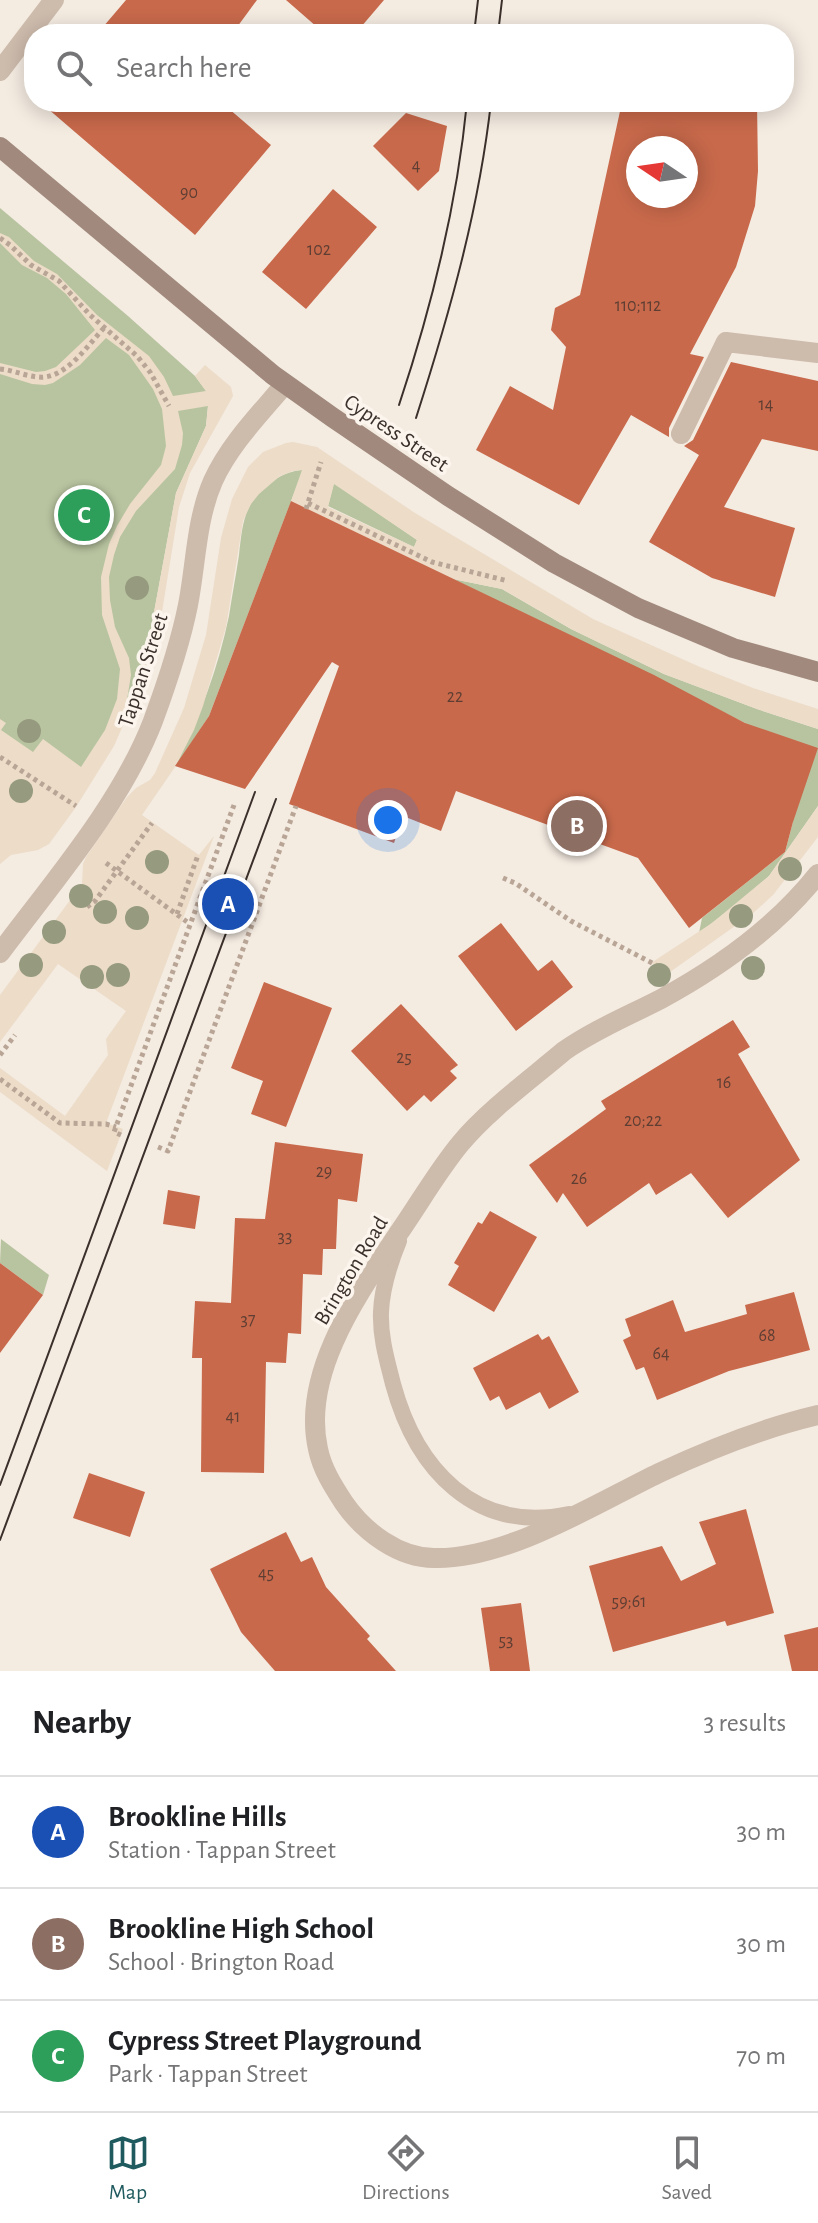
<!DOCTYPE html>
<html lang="en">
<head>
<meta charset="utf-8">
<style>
	:root { --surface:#fff; --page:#f2f2f2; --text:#202124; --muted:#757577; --line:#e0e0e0; --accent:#1f5a5e }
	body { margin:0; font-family:"Alegreya Sans",sans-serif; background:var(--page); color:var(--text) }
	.compass { position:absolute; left:626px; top:136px; width:72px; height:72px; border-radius:50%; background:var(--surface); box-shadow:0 4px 20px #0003; rotate:283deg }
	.you { position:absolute; left:388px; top:820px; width:28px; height:28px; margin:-20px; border:6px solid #fff; border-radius:50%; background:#1a73e8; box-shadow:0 0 0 12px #1a73e833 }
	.badge { display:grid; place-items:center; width:52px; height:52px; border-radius:50%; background:var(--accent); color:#fff; font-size:26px; font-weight:700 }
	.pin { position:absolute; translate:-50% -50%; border:4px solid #fff; box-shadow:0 2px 8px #0006 }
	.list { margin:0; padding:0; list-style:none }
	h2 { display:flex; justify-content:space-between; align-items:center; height:104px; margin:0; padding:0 32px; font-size:34px }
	h2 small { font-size:26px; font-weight:400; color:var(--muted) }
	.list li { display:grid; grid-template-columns:52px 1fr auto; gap:24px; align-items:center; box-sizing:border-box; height:112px; padding:0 32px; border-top:2px solid var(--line) }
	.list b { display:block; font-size:30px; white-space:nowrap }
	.list p { margin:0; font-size:26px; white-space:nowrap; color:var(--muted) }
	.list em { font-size:26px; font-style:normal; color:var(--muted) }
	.icon { flex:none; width:44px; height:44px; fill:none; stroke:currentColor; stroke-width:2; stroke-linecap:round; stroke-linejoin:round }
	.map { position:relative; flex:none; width:818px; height:1671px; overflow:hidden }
	.search { position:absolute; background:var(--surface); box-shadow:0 4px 20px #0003; left:24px; right:24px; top:24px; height:88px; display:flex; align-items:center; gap:20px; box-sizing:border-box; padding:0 28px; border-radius:32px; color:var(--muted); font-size:30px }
	.sheet { height:440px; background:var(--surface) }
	nav { display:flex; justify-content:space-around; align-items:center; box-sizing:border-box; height:112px; border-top:2px solid var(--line); background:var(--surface); font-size:22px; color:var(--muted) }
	nav a { display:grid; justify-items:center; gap:4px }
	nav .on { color:var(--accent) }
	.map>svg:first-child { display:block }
</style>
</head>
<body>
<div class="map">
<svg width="818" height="1671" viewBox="0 0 818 1671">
	<rect width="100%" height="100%" fill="#f4ebe1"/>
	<path fill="#b8c4a0" d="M 0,208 L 128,316 L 195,376 L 206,391 L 208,406 L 206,426 L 176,493 L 150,634 L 143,661 L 131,693 L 78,774 L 0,845 Z
		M 303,470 L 209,716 L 175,767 C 199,719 218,669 229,616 C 232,596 236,575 239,555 C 241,538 242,522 249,507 C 259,488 281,471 303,470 Z
		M 334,483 L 417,540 L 414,547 L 328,506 Z
		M 453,579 L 502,589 L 571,629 L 664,674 L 757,709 L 818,729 L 818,806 L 769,876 L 738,903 L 699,933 L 702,918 L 785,852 L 793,822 L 745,723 Z
		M 1,1239 L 49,1275 L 43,1295 L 0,1263 Z"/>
	<path fill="#ecdcc8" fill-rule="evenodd" d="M 0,233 L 9,237 L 34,261 L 57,274 L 97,315 L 149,356 L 164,377 L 173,396 L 206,391 L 195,376 L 205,365 L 231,387 L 233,396 L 190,473 L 179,507 L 161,618 L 141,684 L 114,746 L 76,807 L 49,844 L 38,850 L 11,855 L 0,864 L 0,719 L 6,723 L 1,730 L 33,752 L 43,739 L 81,767 L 105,730 L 117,699 L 120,669 L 102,615 L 101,577 L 109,544 L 117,526 L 130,504 L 161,465 L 166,446 L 162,409 L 153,389 L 129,355 L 106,338 L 80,365 L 53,383 L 45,385 L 32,384 L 0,374 L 0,363 L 36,372 L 45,371 L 56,367 L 95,330 L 66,294 L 47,278 L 22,265 L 0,243 ZM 208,406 L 206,426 L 176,493 L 150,634 L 139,674 L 127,700 L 131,675 L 129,658 L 115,627 L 110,600 L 109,577 L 114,555 L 120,537 L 136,511 L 175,469 L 182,445 L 183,433 L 178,411 Z
		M 293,442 L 317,447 L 415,513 L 593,619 L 700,667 L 753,688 L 818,709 L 818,729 L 757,709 L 664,674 L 571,629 L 502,589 L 453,579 L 291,501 L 302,470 L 293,471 L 280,476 L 259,494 L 251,504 L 243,521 L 226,627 L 203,706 L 194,730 L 175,767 L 142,815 L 199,855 L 214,836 L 106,1123 L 123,1129 L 107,1171 L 0,1092 L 0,1068 L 65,1116 L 108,1055 L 106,1039 L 126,1011 L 58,964 L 0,1042 L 0,995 L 82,884 L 83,864 L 86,857 L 127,797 L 136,788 L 150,780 L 155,773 L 184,708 L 206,635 L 221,538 L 232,499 L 248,467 L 263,452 L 286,443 ZM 334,484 L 417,540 L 414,547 L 328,507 Z
		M 818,806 L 818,837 L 773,895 L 752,914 L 670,972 L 651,963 L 712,923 L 769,876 Z"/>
	<path fill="#c8694b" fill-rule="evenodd" d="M 126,0 L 257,0 L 232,34 L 97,34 Z
		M 286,0 L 384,0 L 355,34 L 325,34 Z
		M 40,102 L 221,102 L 271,145 L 195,235 Z
		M 622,102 L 757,102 L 758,171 L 755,206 L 736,267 L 690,354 L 704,357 L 669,428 L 669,437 L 631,415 L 579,505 L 476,450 L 510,386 L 553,410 L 566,347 L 551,330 L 555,308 L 580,295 ZM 638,148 L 686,148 L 686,196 L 638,196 Z
		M 406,113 L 447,126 L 439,171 L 418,191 L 373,146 Z
		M 333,189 L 377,227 L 306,309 L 262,272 Z
		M 731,362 L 818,381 L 818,451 L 762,439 L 724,507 L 795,528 L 775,597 L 712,578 L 649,542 L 699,455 L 684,446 L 693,440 Z
		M 291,501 L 654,675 L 745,723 L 818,748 L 793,822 L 785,852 L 689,928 L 638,858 L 456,791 L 441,831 L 403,816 L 394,843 L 289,804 L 339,666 L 332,662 L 245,789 L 175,766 L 209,716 Z
		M 501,923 L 538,971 L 552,960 L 573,987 L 516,1031 L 458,956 Z
		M 264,982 L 332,1008 L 286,1127 L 251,1114 L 263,1081 L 231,1068 Z
		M 401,1004 L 458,1065 L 450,1071 L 457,1078 L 431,1102 L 424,1095 L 407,1111 L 351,1051 Z
		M 733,1020 L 750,1047 L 738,1054 L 800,1160 L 728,1218 L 691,1173 L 656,1195 L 649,1183 L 587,1227 L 563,1193 L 557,1203 L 529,1165 L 606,1109 L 601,1101 Z
		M 275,1142 L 363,1154 L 357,1202 L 338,1199 L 336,1249 L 323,1249 L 322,1275 L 303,1274 L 301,1334 L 288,1333 L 286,1363 L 266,1362 L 264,1473 L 201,1472 L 202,1358 L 192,1358 L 195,1301 L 231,1303 L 235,1218 L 265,1219 Z
		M 168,1190 L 200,1196 L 195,1229 L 163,1224 Z
		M 490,1211 L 537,1237 L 494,1312 L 448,1285 L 459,1266 L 454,1263 L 478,1222 L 482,1224 Z
		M 0,1263 L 43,1295 L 0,1353 Z
		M 794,1292 L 810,1350 L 729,1371 L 657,1400 L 644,1367 L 636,1370 L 623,1340 L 631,1336 L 625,1319 L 673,1300 L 685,1332 L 747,1314 L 745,1305 Z
		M 538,1334 L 542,1340 L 549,1336 L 579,1392 L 549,1409 L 540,1392 L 506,1410 L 499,1396 L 490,1401 L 473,1368 Z
		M 89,1473 L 145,1492 L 130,1537 L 73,1518 Z
		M 746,1509 L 774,1613 L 727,1626 L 725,1621 L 613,1652 L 589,1566 L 662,1546 L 681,1581 L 716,1564 L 699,1522 Z
		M 286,1532 L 301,1562 L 312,1557 L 326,1587 L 370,1636 L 367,1639 L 396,1671 L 275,1671 L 241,1632 L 210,1569 Z
		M 521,1603 L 530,1671 L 490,1671 L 481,1608 Z
		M 818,1627 L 818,1671 L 792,1671 L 784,1635 Z"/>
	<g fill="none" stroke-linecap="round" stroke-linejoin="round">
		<path stroke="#b9a596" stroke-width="5" stroke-dasharray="4 4" stroke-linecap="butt" d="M 0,238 L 10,245 L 31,265 L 59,281 L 90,315 L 137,356 L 150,372 L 169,406
			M 0,369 C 13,370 25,376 38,377 C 65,380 87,346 104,328
			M 308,503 L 432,562 L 508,581
			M 306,509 L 321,462
			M 0,757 L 76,806
			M 106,863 L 190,924
			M 503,878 L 515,883 L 571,921 L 656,965
			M 87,907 L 95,901 L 152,823
			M 177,914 L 198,855
			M 0,1055 L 15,1035
			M 0,1079 L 60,1123 L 106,1124 L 116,1127
			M 121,1135 L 114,1132 L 234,805
			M 158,1147 L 168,1151 L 296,806"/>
		<path stroke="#cdbbac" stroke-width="16" d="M 399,1241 C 390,1263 382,1287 381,1312 C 380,1337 387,1360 393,1384 C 416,1469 475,1534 569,1514"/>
		<path stroke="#cdbbac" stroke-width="20" d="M 0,71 L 54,0
			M 681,434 L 726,342 L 818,353
			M 818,874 C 776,927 720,967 661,999 C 628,1016 594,1030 564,1051 C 531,1079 487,1111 460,1144 C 437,1172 419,1204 398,1234 C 358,1294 301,1373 318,1449 C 322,1469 333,1486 344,1503 C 364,1532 399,1558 434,1558 C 506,1560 595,1504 659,1473 C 710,1449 763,1428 818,1415"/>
		<path stroke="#cdbbac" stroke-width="20" d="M 0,953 C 53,882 121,804 153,721 C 167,683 180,645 188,605 C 196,564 196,520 213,481 C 230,444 259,415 285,384"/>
		<path stroke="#a18a7d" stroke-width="20" d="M 0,147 L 273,375 L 332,417 L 448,496 L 554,563 L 638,608 L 733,648 L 818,672"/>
		<path stroke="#3b302b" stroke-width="2" d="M 474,34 L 478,0
			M 498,34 L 502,0
			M 399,405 C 432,306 457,205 467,102
			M 416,418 C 449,315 479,210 491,102
			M 0,1485 L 255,792
			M 0,1540 L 276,799"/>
	</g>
	<g fill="#969b7f">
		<circle cx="137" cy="588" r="12"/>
		<circle cx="29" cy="731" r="12"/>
		<circle cx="21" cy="791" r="12"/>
		<circle cx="157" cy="862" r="12"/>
		<circle cx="790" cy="869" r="12"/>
		<circle cx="81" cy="896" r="12"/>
		<circle cx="105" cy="912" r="12"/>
		<circle cx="741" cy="916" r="12"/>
		<circle cx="137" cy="918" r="12"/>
		<circle cx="54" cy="932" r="12"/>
		<circle cx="31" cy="965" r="12"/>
		<circle cx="753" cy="968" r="12"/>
		<circle cx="118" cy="975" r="12"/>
		<circle cx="659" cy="975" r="12"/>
		<circle cx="92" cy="977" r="12"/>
	</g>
	<g text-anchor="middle" stroke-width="7" stroke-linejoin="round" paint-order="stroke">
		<g font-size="18" fill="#5e3e33">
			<text x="416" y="171">4</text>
			<text x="189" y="198">90</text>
			<text x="319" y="255">102</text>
			<text x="638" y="311">110;112</text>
			<text x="766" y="410">14</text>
			<text x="455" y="702">22</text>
			<text x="404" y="1063">25</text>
			<text x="724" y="1088">16</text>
			<text x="643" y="1126">20;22</text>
			<text x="324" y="1177">29</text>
			<text x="579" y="1184">26</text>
			<text x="285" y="1242">33</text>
			<text x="248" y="1325">37</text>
			<text x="767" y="1341">68</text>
			<text x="661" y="1359">64</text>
			<text x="233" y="1422">41</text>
			<text x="266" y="1579">45</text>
			<text x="629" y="1607">59;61</text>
			<text x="506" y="1646">53</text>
		</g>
		<g font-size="22" fill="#3b302b" stroke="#fbf5ee">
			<text transform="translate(397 432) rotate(34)" y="8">Cypress Street</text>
			<text transform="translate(142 670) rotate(-72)" y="8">Tappan Street</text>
			<text transform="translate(350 1270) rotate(-59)" y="8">Brington Road</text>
		</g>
	</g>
</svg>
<svg class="compass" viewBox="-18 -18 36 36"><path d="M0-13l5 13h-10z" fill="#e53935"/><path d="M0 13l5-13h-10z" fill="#757577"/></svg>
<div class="you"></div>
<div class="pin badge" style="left:228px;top:904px;background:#1a4fb4">A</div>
<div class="pin badge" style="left:577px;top:826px;background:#8d6e63">B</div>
<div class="pin badge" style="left:84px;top:515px;background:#2e9e5b">C</div>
<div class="search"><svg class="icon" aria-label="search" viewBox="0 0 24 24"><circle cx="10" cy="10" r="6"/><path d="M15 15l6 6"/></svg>Search here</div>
</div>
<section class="sheet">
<h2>Nearby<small>3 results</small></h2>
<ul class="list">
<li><span class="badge" style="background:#1a4fb4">A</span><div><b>Brookline Hills</b><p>Station · Tappan Street</p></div><em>30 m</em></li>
<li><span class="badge" style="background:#8d6e63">B</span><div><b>Brookline High School</b><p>School · Brington Road</p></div><em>30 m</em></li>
<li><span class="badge" style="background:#2e9e5b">C</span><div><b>Cypress Street Playground</b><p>Park · Tappan Street</p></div><em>70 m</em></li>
</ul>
</section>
<nav>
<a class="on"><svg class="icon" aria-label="map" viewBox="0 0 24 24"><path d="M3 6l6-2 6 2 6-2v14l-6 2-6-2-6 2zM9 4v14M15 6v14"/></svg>Map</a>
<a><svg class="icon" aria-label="directions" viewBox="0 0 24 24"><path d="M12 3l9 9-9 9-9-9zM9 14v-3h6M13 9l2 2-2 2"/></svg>Directions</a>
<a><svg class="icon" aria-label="saved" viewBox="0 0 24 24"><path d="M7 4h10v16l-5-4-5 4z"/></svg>Saved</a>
</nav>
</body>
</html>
